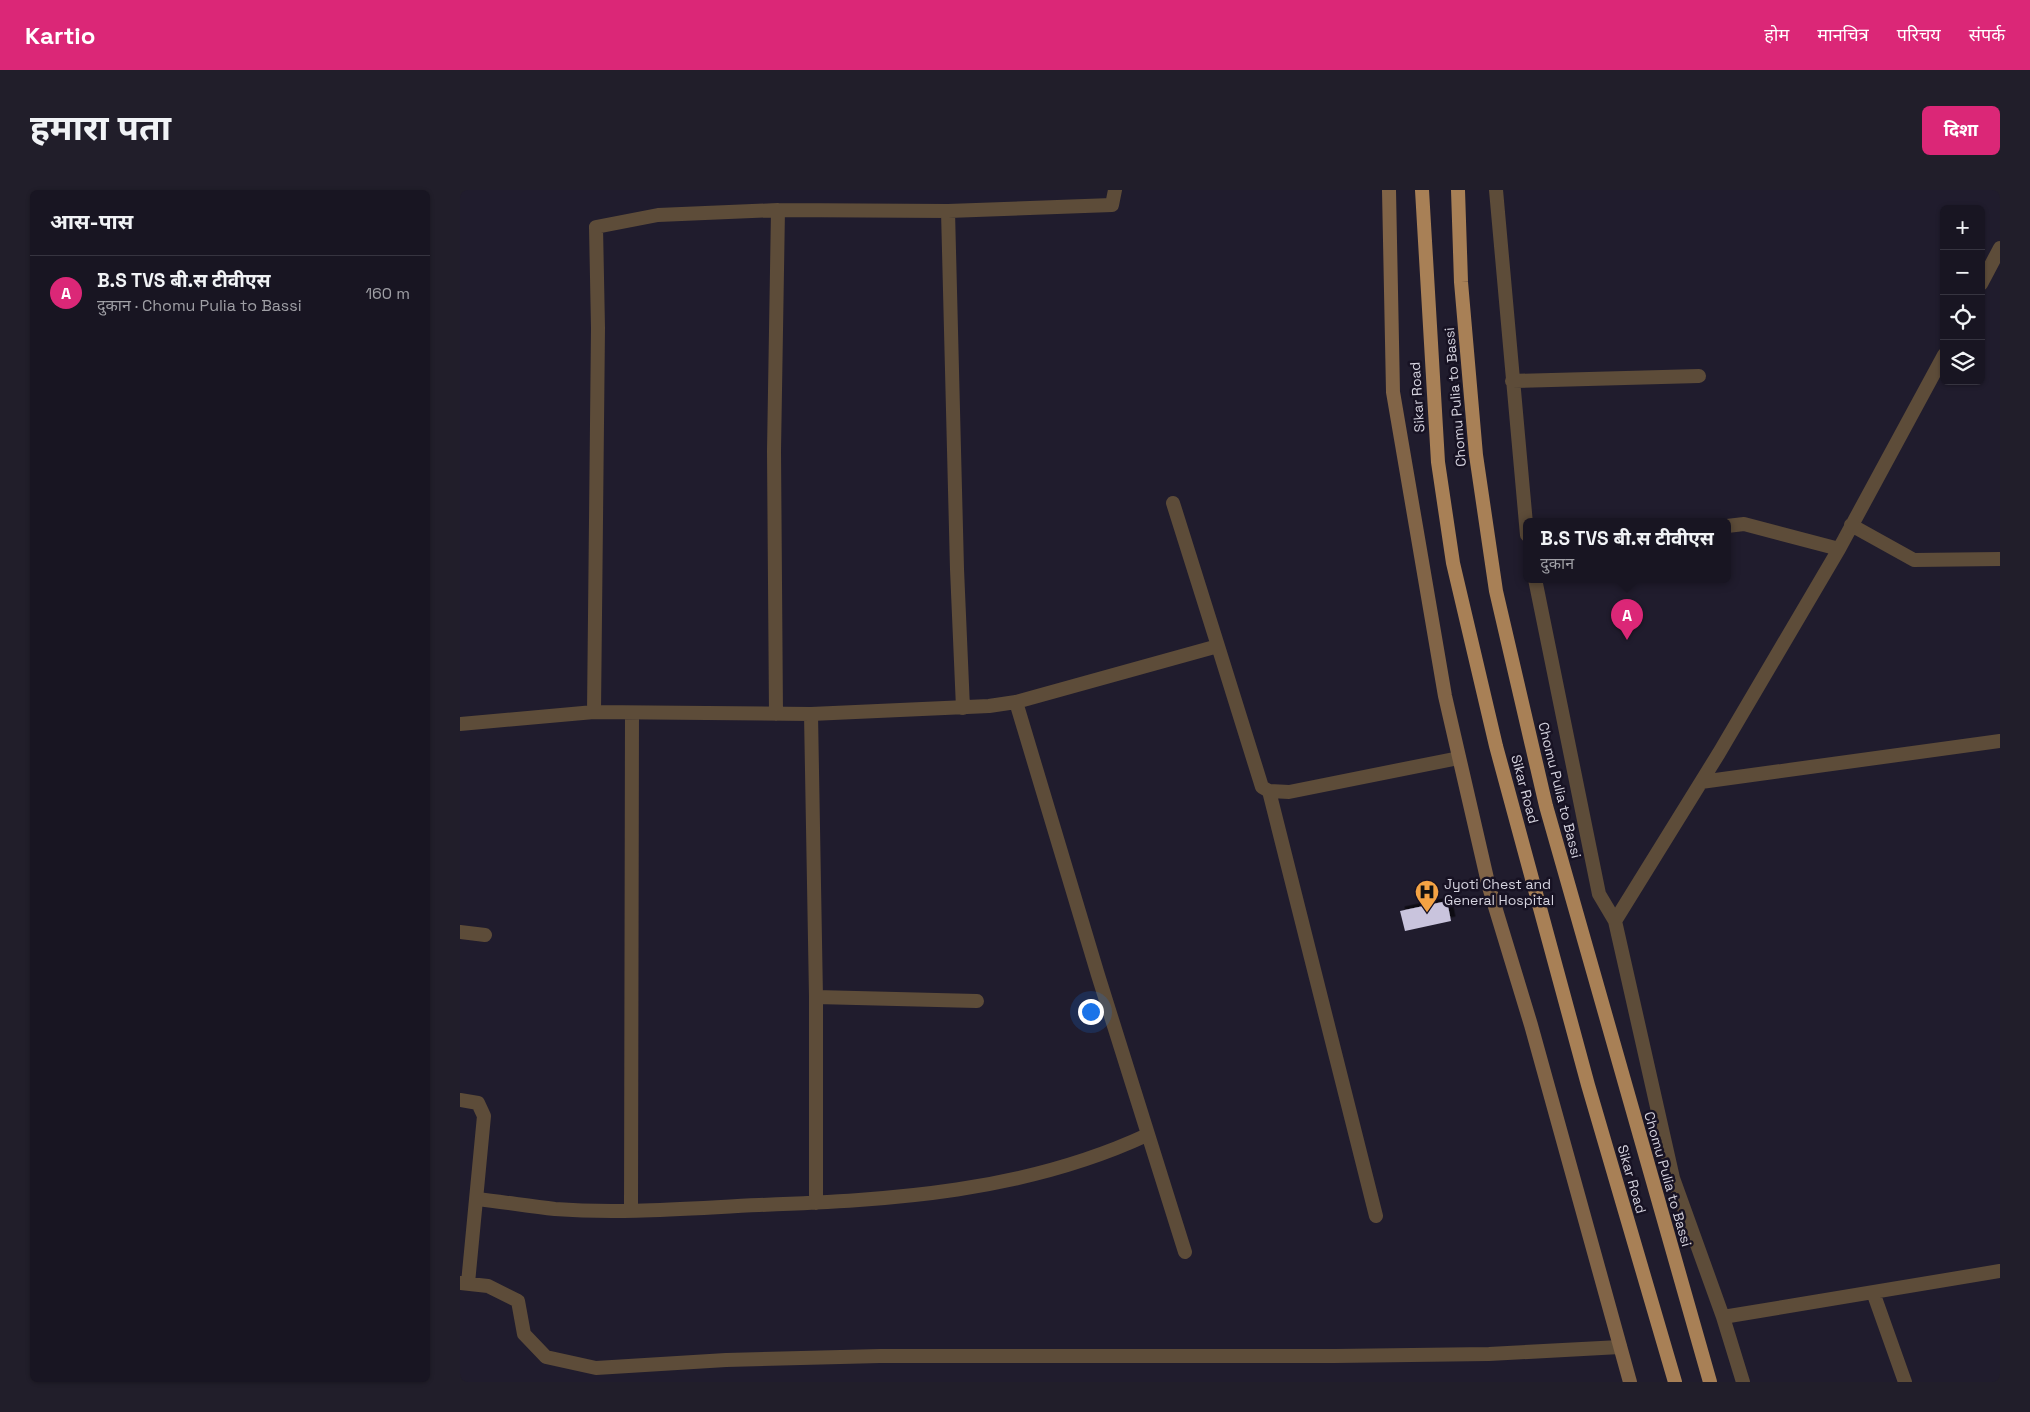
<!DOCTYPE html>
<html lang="hi">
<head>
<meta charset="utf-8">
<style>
	:root { --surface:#181522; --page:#211e2a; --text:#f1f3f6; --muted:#9f9fa5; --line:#363440; --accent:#db2777 }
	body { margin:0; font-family:"Space Grotesk","Noto Sans Devanagari",sans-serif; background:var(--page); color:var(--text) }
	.controls { position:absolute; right:15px; top:15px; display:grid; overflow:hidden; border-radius:8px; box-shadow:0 1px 4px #0004 }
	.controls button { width:45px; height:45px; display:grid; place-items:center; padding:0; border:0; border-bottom:1px solid var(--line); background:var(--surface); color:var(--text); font:25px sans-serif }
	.you { position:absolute; left:630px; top:821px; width:18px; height:18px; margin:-12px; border:4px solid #fff; border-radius:50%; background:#1a73e8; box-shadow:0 0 0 8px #1a73e833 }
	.badge { display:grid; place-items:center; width:32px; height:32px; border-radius:50%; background:var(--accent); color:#fff; font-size:16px; font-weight:700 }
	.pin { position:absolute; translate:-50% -41px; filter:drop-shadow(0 1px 2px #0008) }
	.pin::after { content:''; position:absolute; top:26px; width:18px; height:15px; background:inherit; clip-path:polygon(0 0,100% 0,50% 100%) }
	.popup { position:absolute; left:1063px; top:328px; width:208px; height:65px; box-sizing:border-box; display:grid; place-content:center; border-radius:8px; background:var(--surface); filter:drop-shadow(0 1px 4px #0005); font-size:16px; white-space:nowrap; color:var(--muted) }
	.popup b { font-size:19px; color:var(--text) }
	.popup::after { content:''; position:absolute; left:50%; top:100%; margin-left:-10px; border:10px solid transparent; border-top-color:var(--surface) }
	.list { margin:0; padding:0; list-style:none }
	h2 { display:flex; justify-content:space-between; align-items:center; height:65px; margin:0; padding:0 20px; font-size:21px }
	h2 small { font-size:16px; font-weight:400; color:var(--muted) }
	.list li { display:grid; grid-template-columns:32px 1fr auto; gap:15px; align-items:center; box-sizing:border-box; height:75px; padding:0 20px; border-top:1px solid var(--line) }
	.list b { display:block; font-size:19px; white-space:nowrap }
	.list p { margin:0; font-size:16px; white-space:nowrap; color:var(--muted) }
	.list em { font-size:16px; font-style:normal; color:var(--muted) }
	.icon { flex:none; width:28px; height:28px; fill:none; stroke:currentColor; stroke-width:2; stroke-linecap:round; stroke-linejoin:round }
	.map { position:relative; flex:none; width:1540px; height:1192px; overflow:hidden; border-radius:8px }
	header { display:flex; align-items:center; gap:30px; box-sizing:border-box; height:70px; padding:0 25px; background:var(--accent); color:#fff }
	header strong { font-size:24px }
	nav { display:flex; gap:28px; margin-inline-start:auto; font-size:18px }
	.intro { display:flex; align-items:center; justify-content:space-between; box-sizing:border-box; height:120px; padding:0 30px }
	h1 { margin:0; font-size:35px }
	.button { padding:12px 22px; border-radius:8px; background:var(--accent); color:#fff; font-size:18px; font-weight:700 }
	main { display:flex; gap:30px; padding:0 30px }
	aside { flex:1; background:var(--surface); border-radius:8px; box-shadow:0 1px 4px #0004 }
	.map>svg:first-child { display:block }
</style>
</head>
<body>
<header>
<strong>Kartio</strong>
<nav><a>होम</a><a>मानचित्र</a><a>परिचय</a><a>संपर्क</a></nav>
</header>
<div class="intro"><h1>हमारा पता</h1><a class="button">दिशा</a></div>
<main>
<aside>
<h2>आस-पास<small></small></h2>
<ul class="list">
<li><span class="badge">A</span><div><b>B.S TVS बी.स टीवीएस</b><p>दुकान · Chomu Pulia to Bassi</p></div><em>160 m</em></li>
</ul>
</aside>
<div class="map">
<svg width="1540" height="1192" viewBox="0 0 1540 1192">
	<defs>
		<filter id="shadow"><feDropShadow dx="4.5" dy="-4.5" stdDeviation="0" flood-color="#0009"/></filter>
	</defs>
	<rect width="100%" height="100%" fill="#201c2d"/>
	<path fill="#c9c4dd" filter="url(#shadow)" d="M 987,711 L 991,731 L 945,741 L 940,721 Z"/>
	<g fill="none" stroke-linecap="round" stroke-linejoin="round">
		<path stroke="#5d4c39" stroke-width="14" d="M 1036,0 L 1067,345
			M 488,21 L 497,379 L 503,518
			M 1521,94 L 1540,58
			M 1052,191 L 1239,186
			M 713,313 L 758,456
			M 1391,335 L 1454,370 L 1540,369
			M 1267,336 L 1284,334 L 1379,359
			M 1075,389 L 1139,704 L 1155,731 L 1213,988 L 1263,1127 L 1283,1192
			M 556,512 L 638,785 L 725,1062
			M 134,522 L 138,138 L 136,37 L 198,25 L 318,20 L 488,21 L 652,15 L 655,0
			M 316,524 L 314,261 L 318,20
			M 351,524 L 356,807 L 356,1013
			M 0,534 L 134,522 L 351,524 L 529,516 L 556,512 L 758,456 L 802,597 L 809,601 L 829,602 L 999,568
			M 1241,592 L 1540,551
			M 809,601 L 916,1026
			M 1155,731 L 1259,563 L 1379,359 L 1484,165
			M 0,742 L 25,745
			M 356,807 L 517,811
			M 0,910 L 18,913 L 24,926 L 8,1093
			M 17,1009 C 43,1012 69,1016 95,1019 C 163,1024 232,1018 299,1015 C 433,1010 564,1002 687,945
			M 171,1020 L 172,523
			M 0,1093 L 28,1096 L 58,1111 L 64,1144 L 86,1167 L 136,1178 L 266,1170 L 420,1166 L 875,1166 L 1029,1164 L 1160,1157
			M 1413,1102 L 1445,1192
			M 1263,1127 L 1540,1081"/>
		<path stroke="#816447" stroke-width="14" d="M 929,0 L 933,202 L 985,506 L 1029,697 L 1071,835 L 1170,1192"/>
		<path stroke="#a88056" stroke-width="14" d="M 962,0 L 978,272 L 993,373 L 1036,556 L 1128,895 L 1215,1192
			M 998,0 L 1001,92 L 1016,265 L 1036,401 L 1086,616 L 1250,1192"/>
	</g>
	<defs>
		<symbol id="hospital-pin" viewBox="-11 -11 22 30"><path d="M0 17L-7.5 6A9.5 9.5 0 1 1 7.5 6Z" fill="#f4a344" stroke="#171223"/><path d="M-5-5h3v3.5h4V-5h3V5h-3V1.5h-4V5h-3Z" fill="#111"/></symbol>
	</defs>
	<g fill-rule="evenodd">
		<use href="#hospital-pin" x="953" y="688" width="28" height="38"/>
	</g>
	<g text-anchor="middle" stroke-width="5" stroke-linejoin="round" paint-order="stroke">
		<g font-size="14" fill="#d4d2de" stroke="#171223">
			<text transform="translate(957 207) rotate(-94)" y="5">Sikar Road</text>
			<text transform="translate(995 207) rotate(-95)" y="5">Chomu Pulia to Bassi</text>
			<text transform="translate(1065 599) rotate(75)" y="5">Sikar Road</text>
			<text transform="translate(1100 600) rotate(76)" y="5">Chomu Pulia to Bassi</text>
			<text transform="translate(1172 989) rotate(74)" y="5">Sikar Road</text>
			<text transform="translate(1208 989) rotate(74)" y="5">Chomu Pulia to Bassi</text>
		</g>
		<g font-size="14" fill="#d4d2de" stroke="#171223" text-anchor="start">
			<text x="984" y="699">Jyoti Chest and<tspan x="984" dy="16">General Hospital</tspan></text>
		</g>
	</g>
</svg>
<div class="controls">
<button>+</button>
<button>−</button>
<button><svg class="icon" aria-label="locate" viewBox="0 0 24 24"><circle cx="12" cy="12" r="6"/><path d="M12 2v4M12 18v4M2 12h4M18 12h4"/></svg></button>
<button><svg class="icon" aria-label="layers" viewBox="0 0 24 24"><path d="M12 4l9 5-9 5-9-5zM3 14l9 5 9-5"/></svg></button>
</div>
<div class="you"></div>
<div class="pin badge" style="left:1167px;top:450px">A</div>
<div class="popup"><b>B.S TVS बी.स टीवीएस</b>दुकान</div>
</div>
</main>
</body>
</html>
